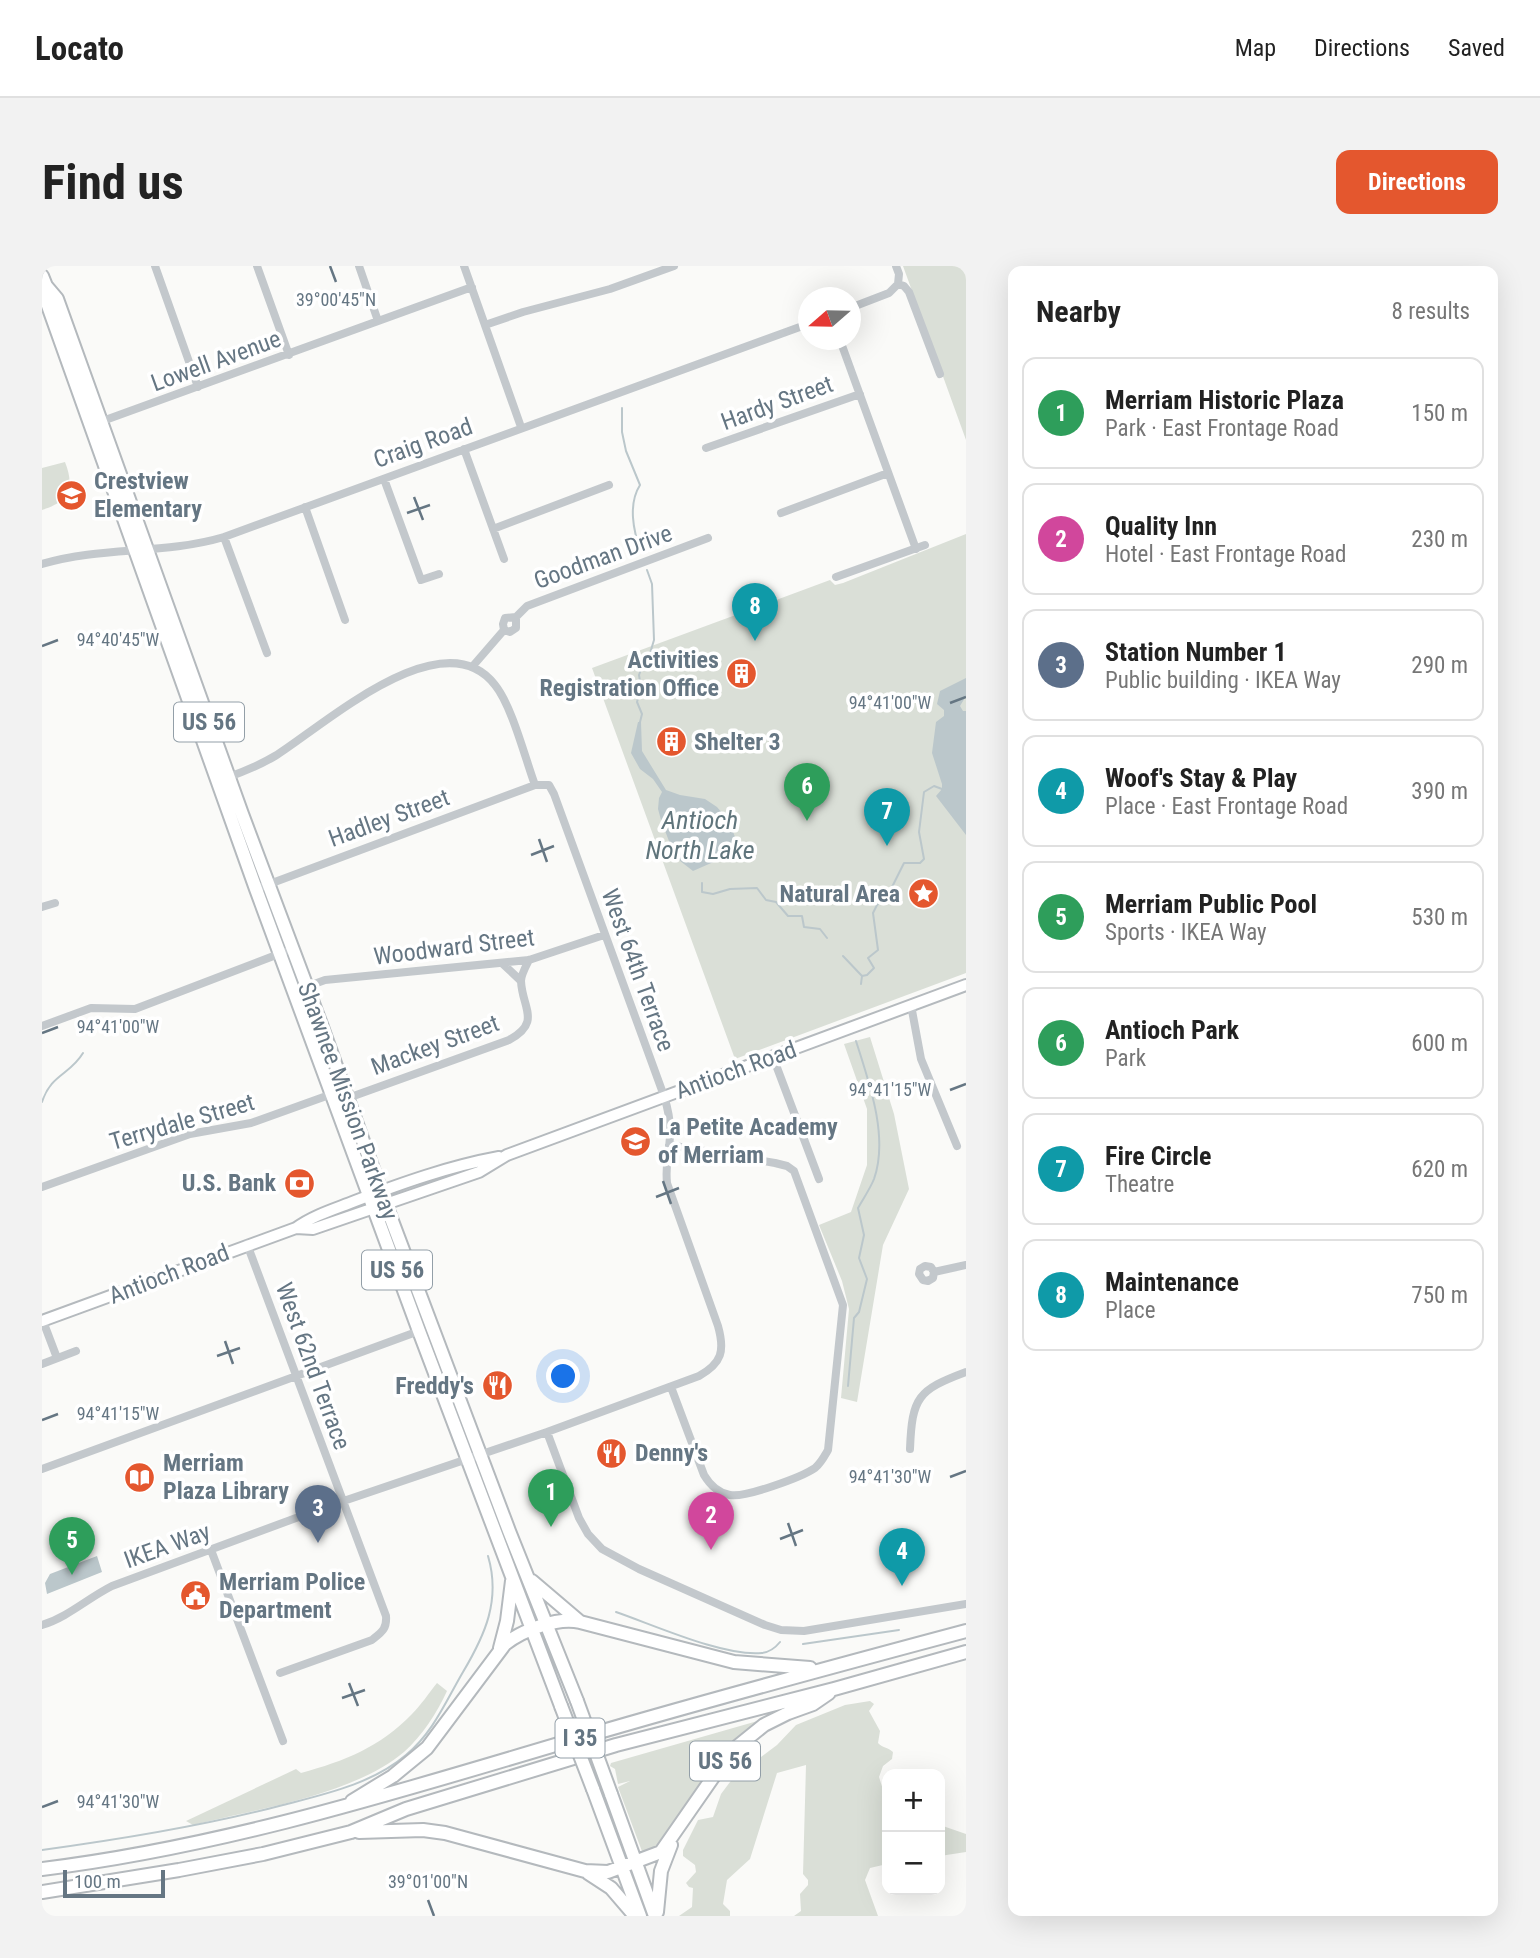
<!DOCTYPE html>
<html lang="en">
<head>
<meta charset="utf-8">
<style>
	:root { --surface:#fff; --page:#f2f2f2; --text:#222; --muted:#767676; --line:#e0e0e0; --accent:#e4572e }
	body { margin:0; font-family:"Roboto Condensed",sans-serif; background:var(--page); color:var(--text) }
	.controls { position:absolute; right:21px; bottom:21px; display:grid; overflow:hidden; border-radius:14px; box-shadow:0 7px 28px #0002 }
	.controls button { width:63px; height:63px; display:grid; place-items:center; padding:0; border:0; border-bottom:2px solid var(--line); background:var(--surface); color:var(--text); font:35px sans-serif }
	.compass { position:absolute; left:756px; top:21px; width:63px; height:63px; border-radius:50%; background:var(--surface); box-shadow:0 7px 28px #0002; rotate:250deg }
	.scale { position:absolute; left:21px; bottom:18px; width:102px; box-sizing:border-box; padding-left:7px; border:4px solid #657683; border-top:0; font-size:19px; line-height:24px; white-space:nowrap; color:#657683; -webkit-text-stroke:5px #fff; paint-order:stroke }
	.you { position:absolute; left:522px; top:1111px; width:24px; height:24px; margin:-18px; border:5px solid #fff; border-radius:50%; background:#1a73e8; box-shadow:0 0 0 10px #1a73e833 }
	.badge { display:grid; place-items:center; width:46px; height:46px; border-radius:50%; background:var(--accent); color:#fff; font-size:23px; font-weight:700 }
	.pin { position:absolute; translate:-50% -58px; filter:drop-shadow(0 2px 4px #0008) }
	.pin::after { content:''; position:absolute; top:37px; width:24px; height:21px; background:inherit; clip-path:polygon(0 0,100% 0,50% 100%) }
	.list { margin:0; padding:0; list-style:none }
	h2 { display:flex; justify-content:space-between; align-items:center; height:91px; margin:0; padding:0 28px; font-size:30px }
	h2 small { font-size:23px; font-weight:400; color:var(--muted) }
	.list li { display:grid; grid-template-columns:46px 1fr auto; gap:21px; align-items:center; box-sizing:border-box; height:112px; margin:0 14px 14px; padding:0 14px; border:2px solid var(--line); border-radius:14px }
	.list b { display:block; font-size:26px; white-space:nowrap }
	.list p { margin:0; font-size:23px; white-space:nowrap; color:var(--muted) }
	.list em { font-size:23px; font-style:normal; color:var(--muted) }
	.map { position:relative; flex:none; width:924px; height:1650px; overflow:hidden; border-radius:14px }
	header { display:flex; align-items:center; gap:42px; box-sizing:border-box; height:98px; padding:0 35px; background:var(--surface); border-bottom:2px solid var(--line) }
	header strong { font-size:33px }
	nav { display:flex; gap:38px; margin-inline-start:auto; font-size:24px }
	.intro { display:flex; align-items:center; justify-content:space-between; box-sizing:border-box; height:168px; padding:0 42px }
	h1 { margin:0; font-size:49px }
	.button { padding:18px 32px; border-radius:14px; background:var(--accent); color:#fff; font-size:24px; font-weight:700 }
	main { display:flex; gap:42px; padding:0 42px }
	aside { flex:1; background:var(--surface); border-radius:14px; box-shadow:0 7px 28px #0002 }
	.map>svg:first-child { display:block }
</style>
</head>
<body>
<header>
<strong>Locato</strong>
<nav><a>Map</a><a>Directions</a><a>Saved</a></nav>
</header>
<div class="intro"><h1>Find us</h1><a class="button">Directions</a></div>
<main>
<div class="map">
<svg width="924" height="1650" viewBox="0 0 924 1650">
	<rect width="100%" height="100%" fill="#fafaf8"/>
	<path fill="#dadfd7" d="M 861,0 L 924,0 L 924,174 Z
		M 23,196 C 33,221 27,236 0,244 L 0,202 Z
		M 924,268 L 924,707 L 693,793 L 550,402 L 788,314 L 793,319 L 801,317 Z
		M 828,771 L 852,848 L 867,923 L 841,979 L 815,1136 L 799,1132 L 807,1043 L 800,1015 L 777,959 L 809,946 L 825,899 L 825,843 L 802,778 Z
		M 395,1417 L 405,1425 C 395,1447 380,1470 362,1486 C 311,1529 215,1543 151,1559 L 144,1555 L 254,1503 L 259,1507 C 303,1495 338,1481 370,1448 C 379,1439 387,1427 395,1417 Z
		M 828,1435 L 832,1438 L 827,1445 L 838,1465 L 836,1477 C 840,1482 846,1481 851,1486 L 850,1493 L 841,1500 L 837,1511 L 845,1536 L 845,1598 L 828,1602 L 823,1614 L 836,1650 L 752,1650 L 759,1645 L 758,1628 L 766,1619 L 766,1614 L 761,1608 L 764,1499 L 735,1507 L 708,1593 L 685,1614 L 681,1638 L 688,1645 L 688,1650 L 637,1650 L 650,1641 L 651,1622 L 647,1621 L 644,1617 L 654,1606 L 653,1599 L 641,1590 L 641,1584 L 656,1554 L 671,1551 L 679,1528 L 691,1512 L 735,1479 L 754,1459 L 803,1439 Z
		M 719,1454 L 620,1580 L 601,1588 L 576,1521 L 588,1515 L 576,1518 L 573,1503 L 568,1500 L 569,1497 Z
		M 898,1559 L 924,1568 L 924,1586 L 898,1590 Z"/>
	<path fill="#bbc7cb" d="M 924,412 L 924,430 L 918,440 L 921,445 L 924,445 L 924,569 L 894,530 L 900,523 L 900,518 L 890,487 L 894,456 L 902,450 L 902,444 L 895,438 L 898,425 Z
		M 596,456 L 599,456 L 600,485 L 624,524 L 638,529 L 663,533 L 675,541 L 687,555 L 696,579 L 692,586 L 676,594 L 651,605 L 633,591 L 619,554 L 616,543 L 617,532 L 620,526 L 611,513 L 598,503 L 589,487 Z
		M 55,1290 L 60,1306 L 5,1328 L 3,1317 L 8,1308 Z"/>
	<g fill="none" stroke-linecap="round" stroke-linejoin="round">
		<path stroke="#bbc7cb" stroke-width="2" d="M 580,142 L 580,166 L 584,185 L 598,219 C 586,238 591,265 599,285
			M 598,456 L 600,448 L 595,436 L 599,422 L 597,409 L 600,401 L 606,394 L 612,374 L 610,318 L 605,304
			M 660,617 L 660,626 L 671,628 L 688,623 L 715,622 L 724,634 L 734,636 L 746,650 L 760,650 L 762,661 L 778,663 L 785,672
			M 801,690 L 820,710 L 819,718
			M 820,710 L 825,709 L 832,702 L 826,692 L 836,684 L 831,647 L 835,639 L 845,631 L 862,597 L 878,597 L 882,593 L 877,566 L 882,526 L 892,520 L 900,523
			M 0,836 C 9,808 28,809 41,787
			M 806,1120 L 812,1052 L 817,1046 L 825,1013 L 817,992 L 822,969 L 816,942 C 821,933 828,923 832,913 C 847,871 827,816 814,775
			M 574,1346 C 612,1359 682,1391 720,1387 C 728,1386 734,1381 738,1376
			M 761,1378 L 857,1364
			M 0,1584 C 81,1573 162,1560 241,1539 C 283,1528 330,1518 364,1489 C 391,1467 404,1435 421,1406 C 443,1369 459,1334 446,1290"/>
		<defs>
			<path id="major" d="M 254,962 L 271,963 L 437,906 L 465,889 L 924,719
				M 0,1055 L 254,962 C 272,949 293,943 313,935 C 360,917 408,900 457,891"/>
			<path id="highway" d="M 0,10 L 4,20 L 5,37 L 214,623 L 377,1065 L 519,1440
				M 4,20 L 15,33 L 200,548 L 280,761 L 344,939 L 467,1265 L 535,1435
				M 490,1315 L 537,1355
				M 458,1382 L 465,1355 L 470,1315
				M 551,1523 L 598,1650
				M 569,1528 L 613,1650
				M 310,1535 L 351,1510 L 385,1482 L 463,1378 C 481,1364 515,1351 538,1356 L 692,1396 L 768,1402
				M 317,1566 L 381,1564 L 403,1567 L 543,1605 L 566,1606 L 619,1586 L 676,1504 L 696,1480 L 722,1459 L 746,1447 L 771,1438 L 787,1427
				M 0,1603 C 179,1581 348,1528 520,1477 C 654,1437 789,1401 924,1365
				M 546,1607 L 569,1622 L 593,1650
				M 0,1626 L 137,1604 L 221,1588 L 309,1566 L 364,1543 L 574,1479 L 792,1423 L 924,1386
				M 615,1646 L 619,1605 L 629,1579"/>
		</defs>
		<use href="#major" stroke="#b5babe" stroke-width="14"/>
		<use href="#highway" stroke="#b4b9bd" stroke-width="16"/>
		<path stroke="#c3c8cc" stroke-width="8" d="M 113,0 L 156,121
			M 215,0 L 247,89
			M 317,0 L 336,55
			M 422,0 L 479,161
			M 854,0 L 857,8 L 856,18
			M 856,18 L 862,20 L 867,26 L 898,108
			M 808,42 L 847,27 L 856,18
			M 443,59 L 481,46 L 568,23 L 632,0
			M 798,74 L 874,283
			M 55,157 L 430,21
			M 664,182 L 818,128
			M 422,183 L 462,293
			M 342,213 L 379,314 L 397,308
			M 263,241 L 303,354
			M 739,247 L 846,207
			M 451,263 L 567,219
			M 182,271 L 225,387
			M 0,298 C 60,280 121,289 182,271 L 766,58
			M 794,311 L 883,279
			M 462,364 L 468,366 L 474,362 L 474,351
			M 430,401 L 462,364 L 461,358 L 463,352 L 474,351 L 485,340 L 666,272
			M 214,623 L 493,519
			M 0,641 L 13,637
			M 461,698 L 478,714
			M 264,721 L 283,714 L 487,694 L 562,669
			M 869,739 L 879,793 L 915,880
			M 0,760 L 49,742 L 93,743 L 242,686
			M 731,791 L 777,913
			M 306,832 L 467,774 C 500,756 480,742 479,715 C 479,709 484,700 487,694
			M 627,879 L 733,897 L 745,900 L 752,905 L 801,1039 L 786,1184 C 782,1191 779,1197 773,1202 C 760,1211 703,1232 688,1229 C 676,1227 668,1219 662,1209 L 629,1121
			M 0,921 L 148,868 L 209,857 L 290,828
			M 205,978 L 344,1350 C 345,1363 340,1366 330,1374 L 238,1407
			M 892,1006 L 891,1012 L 886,1015 L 881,1014 L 877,1008 L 878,1003 L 883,1000 L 889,1001 L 892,1006 L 924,999
			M 1,1055 L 15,1092
			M 0,1098 L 34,1085
			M 505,1166 L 537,1252 L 546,1268 L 560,1283 L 597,1303 L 723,1359 L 739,1364 L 762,1365 L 924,1338
			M 868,1183 C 870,1131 876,1124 924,1106
			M 0,1203 L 377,1065
			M 169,1284 L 241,1475
			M 0,1359 C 26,1351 46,1332 70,1320 L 281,1242 L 505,1166 L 657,1110 C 680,1097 683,1085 676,1060 L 625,917 C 623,898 627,889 628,870 C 629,856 626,843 622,830 L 512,528 L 507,519 L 493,519 C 483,492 470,440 453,419 C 401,351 281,460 233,490 C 218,499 201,506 184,512"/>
		<use href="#major" stroke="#fff" stroke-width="10"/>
		<use href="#highway" stroke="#fff" stroke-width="12"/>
		<defs>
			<path id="highway-bridge" d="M 535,1435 L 569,1528
				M 519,1440 L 551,1523"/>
		</defs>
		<use href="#highway-bridge" stroke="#b4b9bd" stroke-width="16" stroke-linecap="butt"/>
		<use href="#highway-bridge" stroke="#fff" stroke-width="12"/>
	</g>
	<path fill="none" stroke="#657683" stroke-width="2.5" d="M 288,0 L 294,16M 372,231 L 381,254M 365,247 L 388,239M 0,380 L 16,374M 908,437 L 924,431M 497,573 L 505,596M 489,589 L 512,580M 0,767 L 16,761M 908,824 L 924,818M 621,915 L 629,938M 614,931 L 637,922M 183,1075 L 191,1098M 175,1090 L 198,1082M 0,1154 L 16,1148M 908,1211 L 924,1205M 746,1257 L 754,1280M 738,1273 L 761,1264M 307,1417 L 316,1440M 300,1432 L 323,1424M 0,1541 L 16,1535M 386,1634 L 392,1650"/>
	<defs>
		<symbol id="school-disc" viewBox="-11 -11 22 22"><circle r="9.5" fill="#e4572e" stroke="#fff"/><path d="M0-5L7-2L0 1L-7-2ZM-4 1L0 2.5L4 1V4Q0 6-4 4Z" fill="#fff"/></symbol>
		<symbol id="building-disc" viewBox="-11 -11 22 22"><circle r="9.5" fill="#e4572e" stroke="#fff"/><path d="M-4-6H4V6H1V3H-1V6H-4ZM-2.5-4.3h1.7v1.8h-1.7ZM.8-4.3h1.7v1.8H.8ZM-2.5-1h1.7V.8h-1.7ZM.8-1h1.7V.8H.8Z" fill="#fff"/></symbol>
		<symbol id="sight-disc" viewBox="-11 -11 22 22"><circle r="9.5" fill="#e4572e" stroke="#fff"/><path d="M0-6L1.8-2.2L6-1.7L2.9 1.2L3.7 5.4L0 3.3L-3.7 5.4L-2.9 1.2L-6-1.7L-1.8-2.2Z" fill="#fff"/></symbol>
		<symbol id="bank-disc" viewBox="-11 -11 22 22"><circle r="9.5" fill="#e4572e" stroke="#fff"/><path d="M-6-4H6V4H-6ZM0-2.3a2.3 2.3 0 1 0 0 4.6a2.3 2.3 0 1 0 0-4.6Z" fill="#fff"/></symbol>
		<symbol id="restaurant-disc" viewBox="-11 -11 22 22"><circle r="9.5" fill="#e4572e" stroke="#fff"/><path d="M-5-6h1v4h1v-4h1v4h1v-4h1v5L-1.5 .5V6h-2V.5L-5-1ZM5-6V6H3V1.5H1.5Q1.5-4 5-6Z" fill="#fff"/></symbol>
		<symbol id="library-disc" viewBox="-11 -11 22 22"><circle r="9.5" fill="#e4572e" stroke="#fff"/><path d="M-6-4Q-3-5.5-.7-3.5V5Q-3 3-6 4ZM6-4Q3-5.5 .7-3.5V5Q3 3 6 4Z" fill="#fff"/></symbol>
		<symbol id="civic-disc" viewBox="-11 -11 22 22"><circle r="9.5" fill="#e4572e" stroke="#fff"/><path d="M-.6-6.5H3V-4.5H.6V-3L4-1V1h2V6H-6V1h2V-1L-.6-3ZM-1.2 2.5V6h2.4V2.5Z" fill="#fff"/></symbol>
	</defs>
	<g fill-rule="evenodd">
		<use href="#school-disc" x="12" y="212" width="35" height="35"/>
		<use href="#building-disc" x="682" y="390" width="35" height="35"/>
		<use href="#building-disc" x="612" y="458" width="35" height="35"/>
		<use href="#sight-disc" x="864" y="610" width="35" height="35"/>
		<use href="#school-disc" x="576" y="858" width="35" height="35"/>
		<use href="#bank-disc" x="240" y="900" width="35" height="35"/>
		<use href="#restaurant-disc" x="438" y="1102" width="35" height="35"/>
		<use href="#restaurant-disc" x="552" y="1170" width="35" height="35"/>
		<use href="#library-disc" x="80" y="1194" width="35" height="35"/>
		<use href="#civic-disc" x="136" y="1312" width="35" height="35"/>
	</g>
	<g text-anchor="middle" stroke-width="7" stroke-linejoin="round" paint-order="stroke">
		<g fill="#fff" stroke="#939fa8" stroke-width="2">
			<rect x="132" y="436.5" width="70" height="39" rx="5"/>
			<rect x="320" y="984.5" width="70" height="39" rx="5"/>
			<rect x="513.5" y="1452.5" width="49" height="39" rx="5"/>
			<rect x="648" y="1475.5" width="70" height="39" rx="5"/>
		</g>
		<g font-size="23" font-weight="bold" fill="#657683">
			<text x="167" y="464">US 56</text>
			<text x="355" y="1012">US 56</text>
			<text x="538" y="1480">I 35</text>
			<text x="683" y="1503">US 56</text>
		</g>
		<g font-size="24" fill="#657683" stroke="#fff">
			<text transform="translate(174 95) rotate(-20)" y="8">Lowell Avenue</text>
			<text transform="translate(735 137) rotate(-20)" y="8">Hardy Street</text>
			<text transform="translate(381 177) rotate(-20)" y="8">Craig Road</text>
			<text transform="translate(561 291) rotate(-20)" y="8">Goodman Drive</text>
			<text transform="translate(347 552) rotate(-20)" y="8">Hadley Street</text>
			<text transform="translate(412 681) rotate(-7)" y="8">Woodward Street</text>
			<text transform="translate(596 704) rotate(70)" y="8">West 64th Terrace</text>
			<text transform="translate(393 779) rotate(-20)" y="8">Mackey Street</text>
			<text transform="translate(694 804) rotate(-20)" y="8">Antioch Road</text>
			<text transform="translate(306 835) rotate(70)" y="8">Shawnee Mission Parkway</text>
			<text transform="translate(140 856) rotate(-16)" y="8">Terrydale Street</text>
			<text transform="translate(127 1008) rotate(-21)" y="8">Antioch Road</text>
			<text transform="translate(271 1100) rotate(70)" y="8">West 62nd Terrace</text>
			<text transform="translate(125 1280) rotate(-20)" y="8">IKEA Way</text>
		</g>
		<g font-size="24" font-weight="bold" fill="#657683" stroke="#fff" text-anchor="start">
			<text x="52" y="223">Crestview<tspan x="52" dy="28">Elementary</tspan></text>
			<text x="677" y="402" text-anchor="end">Activities<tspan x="677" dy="28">Registration Office</tspan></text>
			<text x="652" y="484">Shelter 3</text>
			<text x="858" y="636" text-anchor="end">Natural Area</text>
			<text x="616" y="869">La Petite Academy<tspan x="616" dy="28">of Merriam</tspan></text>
			<text x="234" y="925" text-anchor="end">U.S. Bank</text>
			<text x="432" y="1128" text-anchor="end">Freddy's</text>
			<text x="593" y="1195">Denny's</text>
			<text x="121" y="1205">Merriam<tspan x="121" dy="28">Plaza Library</tspan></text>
			<text x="177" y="1324">Merriam Police<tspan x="177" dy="28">Department</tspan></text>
		</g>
		<g font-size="26" font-style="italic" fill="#60757c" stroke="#fff">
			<text x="658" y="563">Antioch<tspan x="658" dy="30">North Lake</tspan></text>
		</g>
	</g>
	<g font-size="18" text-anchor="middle" fill="#657683" stroke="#fff" stroke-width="7" stroke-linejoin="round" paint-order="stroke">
		<text x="294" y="40">39°00'45"N</text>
		<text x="76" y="380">94°40'45"W</text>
		<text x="848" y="443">94°41'00"W</text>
		<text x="76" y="767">94°41'00"W</text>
		<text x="848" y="830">94°41'15"W</text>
		<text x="76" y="1154">94°41'15"W</text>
		<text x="848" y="1217">94°41'30"W</text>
		<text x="76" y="1542">94°41'30"W</text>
		<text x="386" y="1622">39°01'00"N</text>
	</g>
</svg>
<div class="controls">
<button>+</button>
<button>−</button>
</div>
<svg class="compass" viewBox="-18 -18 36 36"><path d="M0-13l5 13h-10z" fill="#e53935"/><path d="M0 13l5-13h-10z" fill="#767676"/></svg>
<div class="scale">100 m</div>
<div class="you"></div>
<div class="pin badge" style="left:509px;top:1261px;background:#2e9e5b">1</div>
<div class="pin badge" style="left:669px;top:1284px;background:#d1479c">2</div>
<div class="pin badge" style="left:276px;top:1277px;background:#5c6f8a">3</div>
<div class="pin badge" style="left:860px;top:1320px;background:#0f9aa8">4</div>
<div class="pin badge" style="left:30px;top:1309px;background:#2e9e5b">5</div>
<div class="pin badge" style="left:765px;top:555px;background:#2e9e5b">6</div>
<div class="pin badge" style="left:845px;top:580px;background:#0f9aa8">7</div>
<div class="pin badge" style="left:713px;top:375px;background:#0f9aa8">8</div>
</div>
<aside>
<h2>Nearby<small>8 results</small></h2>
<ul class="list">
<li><span class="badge" style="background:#2e9e5b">1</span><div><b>Merriam Historic Plaza</b><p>Park · East Frontage Road</p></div><em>150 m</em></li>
<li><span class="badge" style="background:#d1479c">2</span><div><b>Quality Inn</b><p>Hotel · East Frontage Road</p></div><em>230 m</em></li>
<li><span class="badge" style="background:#5c6f8a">3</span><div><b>Station Number 1</b><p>Public building · IKEA Way</p></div><em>290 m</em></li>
<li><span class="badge" style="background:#0f9aa8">4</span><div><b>Woof's Stay &amp; Play</b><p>Place · East Frontage Road</p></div><em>390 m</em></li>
<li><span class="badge" style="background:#2e9e5b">5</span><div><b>Merriam Public Pool</b><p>Sports · IKEA Way</p></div><em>530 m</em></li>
<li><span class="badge" style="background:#2e9e5b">6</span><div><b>Antioch Park</b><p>Park</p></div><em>600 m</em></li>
<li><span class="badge" style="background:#0f9aa8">7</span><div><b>Fire Circle</b><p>Theatre</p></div><em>620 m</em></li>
<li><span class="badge" style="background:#0f9aa8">8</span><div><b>Maintenance</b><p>Place</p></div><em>750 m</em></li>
</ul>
</aside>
</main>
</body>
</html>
